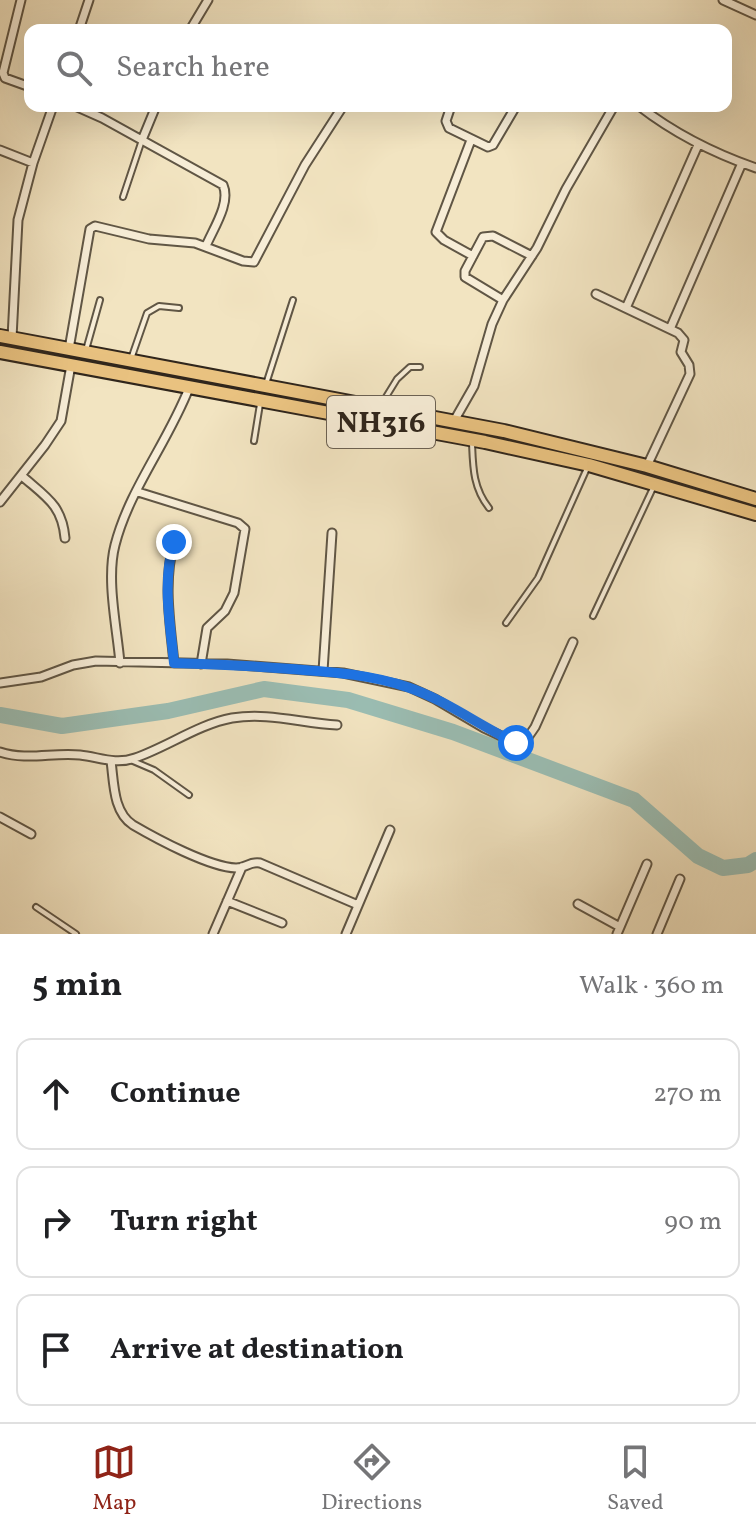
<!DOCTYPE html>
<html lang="en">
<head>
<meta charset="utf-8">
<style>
	:root { --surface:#fff; --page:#f6f6f6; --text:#202124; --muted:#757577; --line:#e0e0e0; --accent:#8f2418 }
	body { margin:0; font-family:Vollkorn,serif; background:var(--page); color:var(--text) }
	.stop { position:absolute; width:24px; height:24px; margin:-18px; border:6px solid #1a73e8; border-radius:50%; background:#fff }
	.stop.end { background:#1a73e8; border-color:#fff; box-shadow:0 2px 8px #0008 }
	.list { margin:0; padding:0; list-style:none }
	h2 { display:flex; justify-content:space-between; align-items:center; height:104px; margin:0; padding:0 32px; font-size:34px }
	h2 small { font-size:26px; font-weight:400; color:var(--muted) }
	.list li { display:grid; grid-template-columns:52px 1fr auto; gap:24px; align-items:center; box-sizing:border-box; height:112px; margin:0 16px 16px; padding:0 16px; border:2px solid var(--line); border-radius:16px }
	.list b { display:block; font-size:30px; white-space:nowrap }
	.list em { font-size:26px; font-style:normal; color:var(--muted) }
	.icon { flex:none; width:44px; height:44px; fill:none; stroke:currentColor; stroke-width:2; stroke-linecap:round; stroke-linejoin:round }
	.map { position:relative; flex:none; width:756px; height:934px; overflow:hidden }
	.search { position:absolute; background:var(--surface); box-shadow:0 8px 32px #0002; left:24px; right:24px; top:24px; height:88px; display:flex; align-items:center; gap:20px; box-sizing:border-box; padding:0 28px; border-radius:16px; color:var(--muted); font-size:30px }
	.sheet { height:488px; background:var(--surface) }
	nav { display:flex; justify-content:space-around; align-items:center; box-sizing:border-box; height:112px; border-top:2px solid var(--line); background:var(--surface); font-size:22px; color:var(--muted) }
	nav a { display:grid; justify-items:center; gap:4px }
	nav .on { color:var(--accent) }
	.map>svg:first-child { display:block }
</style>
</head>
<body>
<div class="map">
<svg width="756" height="934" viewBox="0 0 756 934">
	<rect width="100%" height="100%" fill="#f2e4c1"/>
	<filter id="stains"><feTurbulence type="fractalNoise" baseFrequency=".0025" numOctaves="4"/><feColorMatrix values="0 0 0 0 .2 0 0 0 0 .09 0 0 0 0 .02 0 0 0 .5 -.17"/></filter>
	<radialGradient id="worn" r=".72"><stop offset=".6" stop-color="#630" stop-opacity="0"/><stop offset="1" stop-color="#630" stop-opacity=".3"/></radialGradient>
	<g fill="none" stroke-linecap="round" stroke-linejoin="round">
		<path stroke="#9bbeb4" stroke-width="16" d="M 0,715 L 62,726 L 168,711 L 264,689 L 348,700 L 453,732 L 634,800 L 698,856 L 723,868 L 748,865 L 756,860"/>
		<defs>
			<path id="service" d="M 123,197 L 142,140
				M 86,350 L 100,300
				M 131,359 L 147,313 L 159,306 L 179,308
				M 266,384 L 293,300
				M 381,405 L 397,379 L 410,367 L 420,367
				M 254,441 L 260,404
				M 472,443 C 473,467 473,488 489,508
				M 593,616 L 653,488
				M 506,623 L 538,578 L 588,466
				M 133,761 L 154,770 L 189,795
				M 36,907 L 76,934"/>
			<path id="minor" d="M 21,0 L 3,73 L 5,78 L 30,87
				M 723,0 L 756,15
				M 79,30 L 89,0
				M 190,30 L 208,0
				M 75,106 L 102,118 L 223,185 C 231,203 213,229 206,246
				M 451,106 L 446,121 L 449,128 L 488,147 L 493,145 L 516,106
				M 639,106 C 675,134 713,153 756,168
				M 142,140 L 156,106
				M 471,140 L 436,232 L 444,240 L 473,256
				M 0,150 L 33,163
				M 596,294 L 678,333 L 684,340 L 681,352 L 689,365 L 690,374 L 647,466
				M 503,300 L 465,277 L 465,271 L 483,237 L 493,236 L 532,256
				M 626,308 L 698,145
				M 670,329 L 742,163
				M 12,338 L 18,220 L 33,163 L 53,106
				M 69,349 L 90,229 L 95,226 L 149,239 L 195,243 L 243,261 L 254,262 L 305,165 L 343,106
				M 454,421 L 474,386 L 492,324 L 503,300 L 537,248 L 566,189 L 614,106
				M 22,476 C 46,497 62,505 65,538
				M 138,492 L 238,523 L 245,529 L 234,593 L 225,611 L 207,628 L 201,664
				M 0,502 L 45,445 L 61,421 L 71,365
				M 174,542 C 163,582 170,622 174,663
				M 120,663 C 117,628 106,579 115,545 C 129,490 168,442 189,388
				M 323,671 L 332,533
				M 0,683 L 41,677 L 73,665 L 96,661 L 227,664 L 343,673 L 409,687 L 435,699 L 484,728 L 516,743 L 524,743 L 535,727 L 573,642
				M 0,752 C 27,761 53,752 80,755 C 99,757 115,765 135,758 C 167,747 199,724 232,718 C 268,712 301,723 337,725
				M 111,761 C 114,783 113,812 133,825 C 157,839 209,867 236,868 C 246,868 250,861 260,863 L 358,905
				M 0,817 L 31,834
				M 227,901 L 282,923
				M 578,904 L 620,927
				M 213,934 L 242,867
				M 346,934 L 390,830
				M 617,934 L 647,864
				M 657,934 L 680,879"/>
			<path id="trunk" d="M 0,336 L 504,431 L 647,466 L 756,499
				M 0,352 L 485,442 L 589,465 L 756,514"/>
		</defs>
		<use href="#service" stroke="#605645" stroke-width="8"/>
		<use href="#minor" stroke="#605645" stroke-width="11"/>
		<use href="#trunk" stroke="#30261c" stroke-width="16"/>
		<use href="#service" stroke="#f7edd7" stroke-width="4"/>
		<use href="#minor" stroke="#f7edd7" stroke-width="7"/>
		<use href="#trunk" stroke="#e9c280" stroke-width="12"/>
	</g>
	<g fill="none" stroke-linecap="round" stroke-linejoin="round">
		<path stroke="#1a73e8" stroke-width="10" d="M 174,542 C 162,582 170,622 174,663 C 213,664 252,666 291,669 C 330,672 369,674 407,687 C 444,699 480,726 516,743"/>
	</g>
	<g text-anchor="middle" stroke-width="8" stroke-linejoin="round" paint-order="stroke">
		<rect fill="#f7edd7" stroke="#6c6254" stroke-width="2" x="327" y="396" width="108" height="52" rx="6"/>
		<g font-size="30" font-weight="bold" fill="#30261c">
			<text x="381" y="432">NH316</text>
		</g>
	</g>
	<rect width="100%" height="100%" filter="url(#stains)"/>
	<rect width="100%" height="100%" fill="url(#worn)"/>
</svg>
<div class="stop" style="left:516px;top:743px"></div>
<div class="stop end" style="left:174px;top:542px"></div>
<div class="search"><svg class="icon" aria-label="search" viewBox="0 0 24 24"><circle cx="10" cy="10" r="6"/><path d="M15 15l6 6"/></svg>Search here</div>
</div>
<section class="sheet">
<h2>5 min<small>Walk · 360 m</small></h2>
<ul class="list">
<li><svg class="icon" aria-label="ahead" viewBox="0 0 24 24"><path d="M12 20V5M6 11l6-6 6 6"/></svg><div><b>Continue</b></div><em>270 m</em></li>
<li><svg class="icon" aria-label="right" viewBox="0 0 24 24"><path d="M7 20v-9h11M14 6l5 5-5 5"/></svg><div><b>Turn right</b></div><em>90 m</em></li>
<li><svg class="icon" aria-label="arrive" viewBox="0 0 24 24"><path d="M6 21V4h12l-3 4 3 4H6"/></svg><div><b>Arrive at destination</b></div></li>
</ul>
</section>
<nav>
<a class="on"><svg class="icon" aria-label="map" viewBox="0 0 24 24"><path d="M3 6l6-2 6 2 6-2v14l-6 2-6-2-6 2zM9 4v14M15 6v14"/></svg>Map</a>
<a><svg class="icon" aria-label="directions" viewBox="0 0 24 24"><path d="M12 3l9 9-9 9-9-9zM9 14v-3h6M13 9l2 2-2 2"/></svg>Directions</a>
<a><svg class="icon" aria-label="saved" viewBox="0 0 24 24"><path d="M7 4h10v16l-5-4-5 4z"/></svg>Saved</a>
</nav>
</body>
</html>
